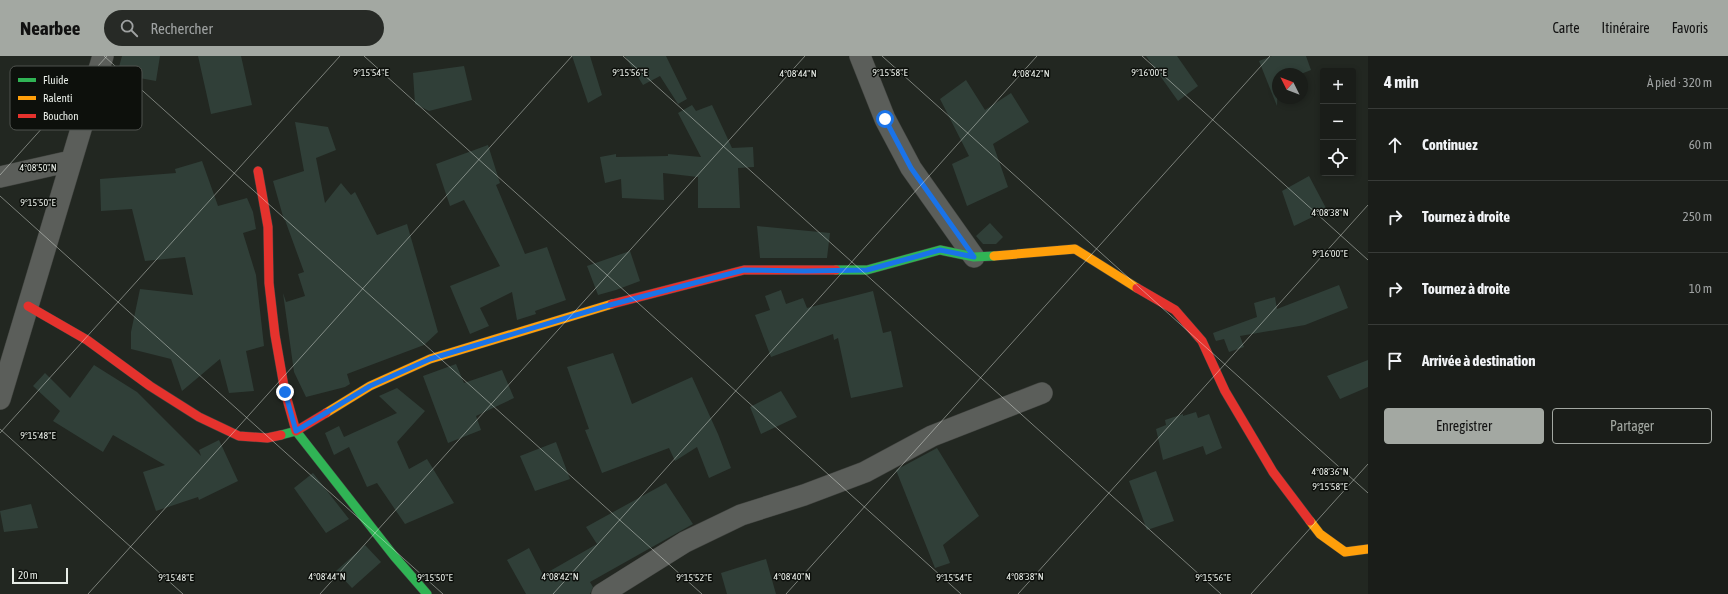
<!DOCTYPE html>
<html lang="fr">
<head>
<meta charset="utf-8">
<style>
	:root { --surface:#1a1d19; --page:#272a26; --text:#f1f3f6; --muted:#9fa2a2; --line:#383b38; --accent:#a3a8a2 }
	body { margin:0; font-family:"Asap Condensed",sans-serif; background:var(--page); color:var(--text) }
	.controls { position:absolute; right:12px; top:12px; display:grid; overflow:hidden; border-radius:4px; box-shadow:0 2px 6px #0003 }
	.controls button { width:36px; height:36px; display:grid; place-items:center; padding:0; border:0; border-bottom:1px solid var(--line); background:var(--surface); color:var(--text); font:20px sans-serif }
	.compass { position:absolute; left:1272px; top:12px; width:36px; height:36px; border-radius:50%; background:var(--surface); box-shadow:0 2px 6px #0003; rotate:312deg }
	.scale { position:absolute; left:12px; bottom:10px; width:56px; box-sizing:border-box; padding-left:4px; border:2px solid #e8ede7; border-top:0; font-size:11px; line-height:14px; white-space:nowrap; color:#e8ede7; -webkit-text-stroke:3px #0d100c; paint-order:stroke }
	.stop { position:absolute; width:12px; height:12px; margin:-9px; border:3px solid #1a73e8; border-radius:50%; background:#fff }
	.stop.end { background:#1a73e8; border-color:#fff; box-shadow:0 1px 4px #0008 }
	.list { margin:0; padding:0; list-style:none }
	h2 { display:flex; justify-content:space-between; align-items:center; height:52px; margin:0; padding:0 16px; font-size:17px }
	h2 small { font-size:13px; font-weight:400; color:var(--muted) }
	.list li { display:grid; grid-template-columns:26px 1fr auto; gap:12px; align-items:center; box-sizing:border-box; height:72px; padding:0 16px; border-top:1px solid var(--line) }
	.list b { display:block; font-size:15px; white-space:nowrap }
	.list em { font-size:13px; font-style:normal; color:var(--muted) }
	.actions { display:flex; gap:8px; padding:12px 16px }
	.actions a { flex:1; padding:9px 0; border:1px solid var(--accent); border-radius:4px; text-align:center; font-size:14px; color:var(--accent) }
	.actions .main { background:var(--accent); color:#111 }
	.icon { flex:none; width:22px; height:22px; fill:none; stroke:currentColor; stroke-width:2; stroke-linecap:round; stroke-linejoin:round }
	.map { position:relative; flex:none; width:1368px; height:538px; overflow:hidden }
	header { display:flex; align-items:center; gap:24px; box-sizing:border-box; height:56px; padding:0 20px; background:var(--accent); color:#111 }
	header strong { font-size:19px }
	nav { display:flex; gap:22px; margin-inline-start:auto; font-size:14px }
	.search { width:280px; height:36px; background:var(--page); display:flex; align-items:center; gap:10px; box-sizing:border-box; padding:0 14px; border-radius:22px; color:var(--muted); font-size:15px }
	main { display:flex }
	aside { flex:1; background:var(--surface) }
	.map>svg:first-child { display:block }
</style>
</head>
<body>
<header>
<strong>Nearbee</strong>
<div class="search"><svg class="icon" aria-label="search" viewBox="0 0 24 24"><circle cx="10" cy="10" r="6"/><path d="M15 15l6 6"/></svg>Rechercher</div>
<nav><a>Carte</a><a>Itinéraire</a><a>Favoris</a></nav>
</header>
<main>
<div class="map">
<svg width="1368" height="538" viewBox="0 0 1368 538">
	<rect width="100%" height="100%" fill="#222721"/>
	<path fill="#303f38" d="M 122,0 L 160,0 L 156,25 L 117,18 Z
		M 198,0 L 241,0 L 252,49 L 211,58 Z
		M 572,0 L 590,0 L 602,39 L 588,47 Z
		M 625,0 L 666,0 L 687,43 L 678,48 L 660,20 L 643,29 Z
		M 1146,0 L 1177,0 L 1198,30 L 1178,45 Z
		M 1272,0 L 1306,0 L 1311,14 L 1301,18 L 1278,18 L 1277,50 L 1259,5 Z
		M 464,10 L 472,44 L 429,55 L 415,48 L 413,17 Z
		M 966,24 L 985,54 L 1011,37 L 1029,66 L 993,88 L 1008,131 L 967,150 L 952,108 L 969,100 L 940,43 Z
		M 692,49 L 696,55 L 712,49 L 732,92 L 753,91 L 754,111 L 738,112 L 740,152 L 698,152 L 698,121 L 663,117 L 664,144 L 622,142 L 621,123 L 605,127 L 600,101 L 616,98 L 616,101 L 668,100 L 668,98 L 701,101 L 678,57 Z
		M 295,66 L 328,71 L 336,94 L 316,102 L 325,147 L 341,127 L 351,139 L 355,136 L 377,179 L 407,168 L 438,276 L 424,289 L 347,318 L 350,328 L 345,331 L 306,341 L 294,316 L 283,237 L 286,246 L 305,240 L 298,218 L 304,216 L 285,164 L 284,164 L 273,125 L 304,115 Z
		M 488,89 L 500,127 L 496,129 L 525,198 L 547,191 L 566,244 L 535,255 L 536,258 L 517,264 L 512,236 L 480,252 L 489,270 L 470,278 L 450,230 L 500,210 L 464,144 L 450,150 L 436,108 Z
		M 202,105 L 218,150 L 247,142 L 253,156 L 256,173 L 243,177 L 256,219 L 264,290 L 246,295 L 254,335 L 229,337 L 220,303 L 182,335 L 171,303 L 131,293 L 131,276 L 140,233 L 193,239 L 185,201 L 145,205 L 132,153 L 101,155 L 100,123 L 176,117 L 175,113 Z
		M 1309,120 L 1327,154 L 1294,170 L 1282,135 Z
		M 990,167 L 1003,181 L 996,188 L 983,188 L 976,180 Z
		M 757,170 L 830,177 L 827,202 L 760,202 Z
		M 630,195 L 640,225 L 616,234 L 598,239 L 587,210 Z
		M 1339,229 L 1348,252 L 1305,269 L 1240,280 L 1244,291 L 1229,296 L 1224,283 L 1216,285 L 1215,283 L 1213,277 L 1257,261 L 1254,247 L 1275,241 L 1277,253 Z
		M 781,234 L 786,248 L 803,242 L 807,252 L 873,235 L 883,277 L 891,275 L 903,331 L 851,342 L 838,282 L 834,284 L 833,278 L 771,301 L 755,259 L 770,254 L 765,240 Z
		M 613,297 L 632,348 L 692,321 L 718,378 L 731,412 L 709,422 L 697,391 L 675,405 L 669,392 L 602,417 L 585,374 L 589,373 L 567,311 Z
		M 1368,304 L 1368,331 L 1340,343 L 1327,320 Z
		M 456,308 L 464,327 L 502,314 L 514,342 L 476,360 L 481,374 L 448,387 L 423,320 Z
		M 94,309 L 137,336 L 201,400 L 199,394 L 219,384 L 238,425 L 199,444 L 198,441 L 156,455 L 143,416 L 165,409 L 113,379 L 103,396 L 53,365 L 60,355 L 33,330 L 45,317 L 70,342 Z
		M 397,332 L 425,355 L 397,386 L 409,413 L 427,403 L 454,447 L 405,468 L 377,427 L 367,431 L 349,391 L 334,399 L 325,377 L 339,370 L 344,381 L 397,357 L 379,340 Z
		M 781,335 L 797,361 L 761,378 L 750,351 Z
		M 1196,356 L 1198,362 L 1209,358 L 1222,392 L 1206,399 L 1203,390 L 1163,404 L 1156,373 L 1166,369 L 1165,364 L 1183,358 L 1183,360 Z
		M 556,386 L 570,423 L 535,435 L 520,400 Z
		M 937,392 L 979,460 L 943,489 L 950,507 L 935,512 L 896,414 Z
		M 1156,415 L 1174,465 L 1147,474 L 1129,425 Z
		M 313,417 L 349,463 L 326,477 L 294,432 Z
		M 666,427 L 693,468 L 590,526 L 593,531 L 590,538 L 526,538 L 507,504 L 529,492 L 543,519 L 597,488 L 586,471 Z
		M 31,448 L 38,472 L 4,476 L 0,455 Z
		M 365,489 L 381,506 L 352,532 L 336,515 Z
		M 766,503 L 776,538 L 727,538 L 721,517 Z"/>
	<g fill="none" stroke-linecap="round" stroke-linejoin="round">
		<defs>
			<path id="street" d="M 860,0 L 885,63 L 911,112 L 974,201
				M 0,121 L 71,105
				M 0,343 L 103,0
				M 602,538 L 685,486 L 741,459 L 804,439 L 865,416 L 932,380 L 1042,337"/>
			<path id="fast" d="M 836,214 L 867,214 L 940,194 L 974,201 L 994,200
				M 281,379 L 296,375 L 394,500 L 427,538"/>
			<path id="slow" d="M 994,200 L 1075,193 L 1137,232
				M 326,357 L 370,330 L 430,303 L 612,248
				M 1310,465 L 1320,478 L 1345,496 L 1368,493"/>
			<path id="jam" d="M 258,115 L 268,171 L 269,227 L 275,279 L 285,336 L 296,375 L 326,357
				M 1137,232 L 1175,254 L 1202,285 L 1225,335 L 1273,416 L 1310,465
				M 612,248 L 744,214 L 836,214
				M 28,250 L 87,284 L 150,330 L 199,361 L 239,380 L 267,382 L 281,379"/>
		</defs>
		<use href="#street" stroke="#40433f" stroke-width="22"/>
		<use href="#fast" stroke="#40433f" stroke-width="10"/>
		<use href="#slow" stroke="#40433f" stroke-width="10"/>
		<use href="#jam" stroke="#40433f" stroke-width="10"/>
		<use href="#street" stroke="#5b5e5a" stroke-width="21"/>
		<use href="#fast" stroke="#30b455" stroke-width="9"/>
		<use href="#slow" stroke="#ff9f0a" stroke-width="9"/>
		<use href="#jam" stroke="#e5322d" stroke-width="9"/>
	</g>
	<g fill="none" stroke-linecap="round" stroke-linejoin="round">
		<path stroke="#1a73e8" stroke-width="5" d="M 285,336 L 296,375 L 370,330 L 430,303 L 606,250 L 744,214 L 804,215 L 867,214 L 940,194 L 974,201 L 911,112 L 885,63"/>
	</g>
	<path fill="none" stroke="#e8ede7" stroke-width="1" stroke-opacity="0.45" d="M 104,0 L 702,538M 364,0 L 961,538M 623,0 L 1221,538M 882,0 L 1368,437M 1142,0 L 1368,204M 0,119 L 107,0M 0,140 L 443,538M 0,373 L 183,538M 0,377 L 340,0M 88,538 L 572,0M 320,538 L 805,0M 553,538 L 1037,0M 786,538 L 1270,0M 1018,538 L 1368,149M 1251,538 L 1368,408"/>
	<rect x="10" y="10" width="132" height="64" rx="6" fill="#0d100c" stroke="#4f524e" stroke-width="1"/>
	<rect x="18" y="22" width="18" height="4" fill="#30b455"/>
	<rect x="18" y="40" width="18" height="4" fill="#ff9f0a"/>
	<rect x="18" y="58" width="18" height="4" fill="#e5322d"/>
	<g font-size="11" fill="#e8ede7">
		<text x="43" y="28">Fluide</text>
		<text x="43" y="46">Ralenti</text>
		<text x="43" y="64">Bouchon</text>
	</g>
	<g font-size="10" text-anchor="middle" fill="#e8ede7" stroke="#0d100c" stroke-width="3" stroke-linejoin="round" paint-order="stroke">
		<text x="371" y="20">9°15'54"E</text>
		<text x="630" y="20">9°15'56"E</text>
		<text x="890" y="20">9°15'58"E</text>
		<text x="1149" y="20">9°16'00"E</text>
		<text x="798" y="21">4°08'44"N</text>
		<text x="1031" y="21">4°08'42"N</text>
		<text x="38" y="115">4°08'50"N</text>
		<text x="38" y="150">9°15'50"E</text>
		<text x="1330" y="160">4°08'38"N</text>
		<text x="1330" y="201">9°16'00"E</text>
		<text x="38" y="383">9°15'48"E</text>
		<text x="1330" y="419">4°08'36"N</text>
		<text x="1330" y="434">9°15'58"E</text>
		<text x="327" y="524">4°08'44"N</text>
		<text x="560" y="524">4°08'42"N</text>
		<text x="792" y="524">4°08'40"N</text>
		<text x="1025" y="524">4°08'38"N</text>
		<text x="176" y="525">9°15'48"E</text>
		<text x="435" y="525">9°15'50"E</text>
		<text x="694" y="525">9°15'52"E</text>
		<text x="954" y="525">9°15'54"E</text>
		<text x="1213" y="525">9°15'56"E</text>
	</g>
</svg>
<div class="controls">
<button>+</button>
<button>−</button>
<button><svg class="icon" aria-label="locate" viewBox="0 0 24 24"><circle cx="12" cy="12" r="6"/><path d="M12 2v4M12 18v4M2 12h4M18 12h4"/></svg></button>
</div>
<svg class="compass" viewBox="-18 -18 36 36"><path d="M0-13l5 13h-10z" fill="#e53935"/><path d="M0 13l5-13h-10z" fill="#9fa2a2"/></svg>
<div class="scale">20 m</div>
<div class="stop" style="left:885px;top:63px"></div>
<div class="stop end" style="left:285px;top:336px"></div>
</div>
<aside>
<h2>4 min<small>À pied · 320 m</small></h2>
<ul class="list">
<li><svg class="icon" aria-label="ahead" viewBox="0 0 24 24"><path d="M12 20V5M6 11l6-6 6 6"/></svg><div><b>Continuez</b></div><em>60 m</em></li>
<li><svg class="icon" aria-label="right" viewBox="0 0 24 24"><path d="M7 20v-9h11M14 6l5 5-5 5"/></svg><div><b>Tournez à droite</b></div><em>250 m</em></li>
<li><svg class="icon" aria-label="right" viewBox="0 0 24 24"><path d="M7 20v-9h11M14 6l5 5-5 5"/></svg><div><b>Tournez à droite</b></div><em>10 m</em></li>
<li><svg class="icon" aria-label="arrive" viewBox="0 0 24 24"><path d="M6 21V4h12l-3 4 3 4H6"/></svg><div><b>Arrivée à destination</b></div></li>
</ul>
<div class="actions"><a class="main">Enregistrer</a><a>Partager</a></div>
</aside>
</main>
</body>
</html>
